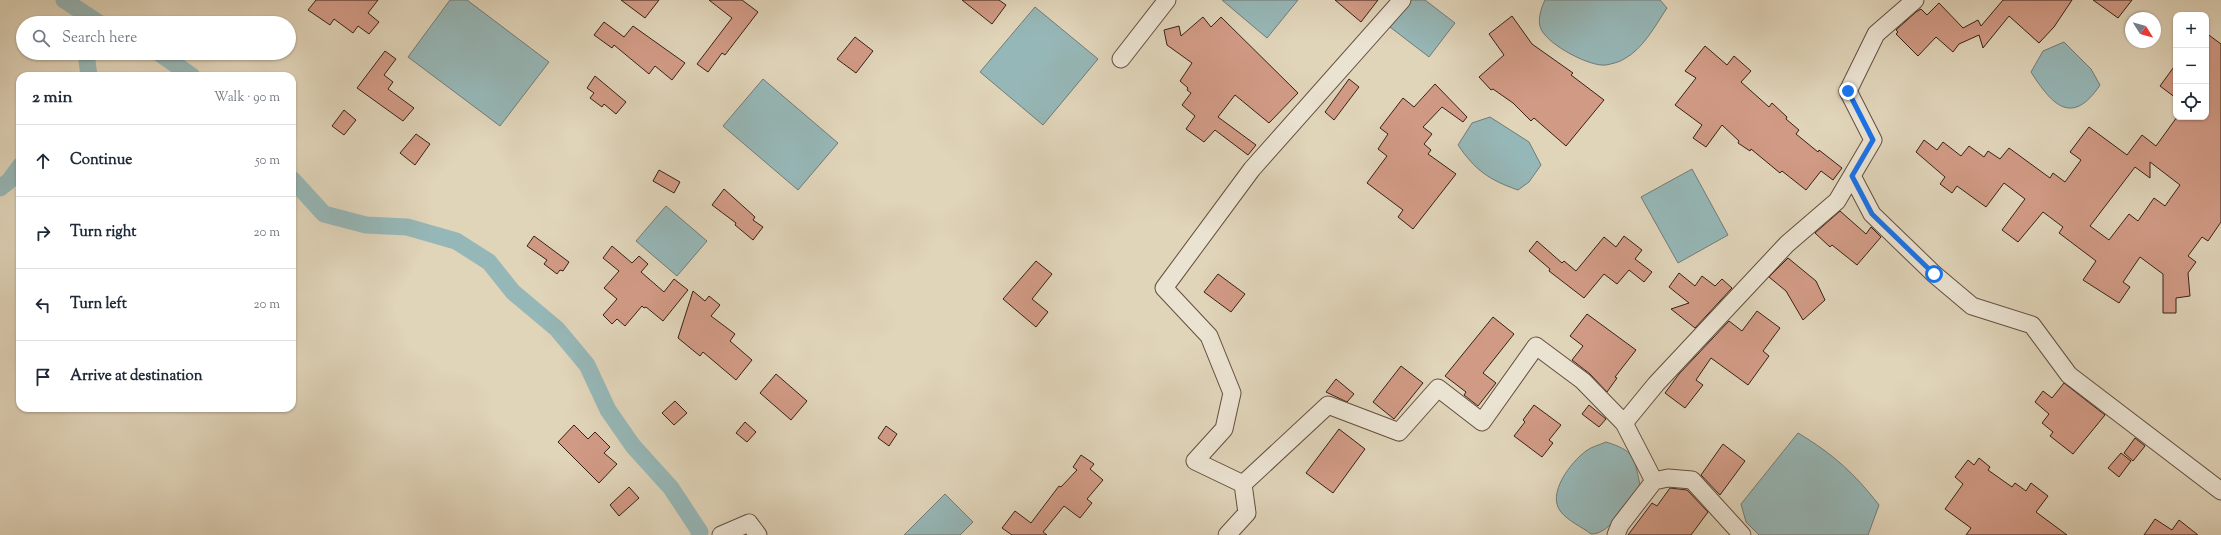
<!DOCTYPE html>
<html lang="en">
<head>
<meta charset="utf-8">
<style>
	:root { --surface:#fff; --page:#f6f6f7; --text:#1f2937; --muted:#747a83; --line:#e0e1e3 }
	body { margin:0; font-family:"Sorts Mill Goudy",serif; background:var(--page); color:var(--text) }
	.controls { position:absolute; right:12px; top:12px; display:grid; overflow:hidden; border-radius:8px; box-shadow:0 1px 3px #0004 }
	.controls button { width:36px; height:36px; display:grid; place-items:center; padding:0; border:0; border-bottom:1px solid var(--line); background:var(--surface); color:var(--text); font:20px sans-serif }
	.compass { position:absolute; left:2125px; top:12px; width:36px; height:36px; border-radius:50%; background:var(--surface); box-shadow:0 1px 3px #0004; rotate:127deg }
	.stop { position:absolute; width:12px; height:12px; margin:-9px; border:3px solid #1a73e8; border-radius:50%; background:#fff }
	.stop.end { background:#1a73e8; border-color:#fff; box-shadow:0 1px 4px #0008 }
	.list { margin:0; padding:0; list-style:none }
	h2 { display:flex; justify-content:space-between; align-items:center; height:52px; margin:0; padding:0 16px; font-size:17px }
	h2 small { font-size:13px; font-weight:400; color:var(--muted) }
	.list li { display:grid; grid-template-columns:26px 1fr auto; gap:12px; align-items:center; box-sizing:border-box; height:72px; padding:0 16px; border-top:1px solid var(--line) }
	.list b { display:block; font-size:15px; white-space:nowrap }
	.list em { font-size:13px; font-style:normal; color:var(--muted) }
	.icon { flex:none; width:22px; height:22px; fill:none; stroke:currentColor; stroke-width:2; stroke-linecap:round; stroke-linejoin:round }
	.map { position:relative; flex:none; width:2221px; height:535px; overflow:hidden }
	.search { position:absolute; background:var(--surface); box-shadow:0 1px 3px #0004; left:16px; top:16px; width:280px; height:44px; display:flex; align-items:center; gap:10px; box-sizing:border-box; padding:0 14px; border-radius:22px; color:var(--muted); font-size:15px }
	.panel { position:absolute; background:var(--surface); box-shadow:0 1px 3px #0004; left:16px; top:72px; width:280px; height:340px; border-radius:12px }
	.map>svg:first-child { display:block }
</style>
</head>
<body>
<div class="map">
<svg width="2221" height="535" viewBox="0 0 2221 535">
	<rect width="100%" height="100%" fill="#e0d4b9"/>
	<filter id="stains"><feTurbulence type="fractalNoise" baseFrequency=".005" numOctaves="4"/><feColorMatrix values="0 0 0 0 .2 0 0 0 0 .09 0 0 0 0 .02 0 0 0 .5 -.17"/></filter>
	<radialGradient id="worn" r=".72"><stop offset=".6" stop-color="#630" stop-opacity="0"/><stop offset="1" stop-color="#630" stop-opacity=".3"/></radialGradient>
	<path fill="#96b7b7" stroke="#717b77" d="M 450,0 L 467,0 L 549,62 L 500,126 L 408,57 Z
		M 1222,0 L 1298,0 L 1267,38 Z
		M 1411,0 L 1425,0 L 1455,23 L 1429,57 L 1390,27 Z
		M 1545,0 L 1660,0 L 1667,8 C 1655,26 1643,49 1624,59 C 1620,62 1611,64 1606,65 C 1590,67 1548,45 1541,29 C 1537,21 1541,8 1545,0 Z
		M 1035,7 L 1098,59 L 1043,125 L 980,72 Z
		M 2064,42 L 2091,69 L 2100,85 C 2072,127 2052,105 2031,72 L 2043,51 Z
		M 763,79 L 838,143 L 798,190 L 723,126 Z
		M 1490,117 L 1529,142 L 1541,165 L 1529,182 L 1518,190 C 1489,180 1475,170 1458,145 L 1472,123 Z
		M 1692,169 L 1728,235 L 1678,263 L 1641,197 Z
		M 666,206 L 707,241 L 677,276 L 636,241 Z
		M 1798,433 C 1833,454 1854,473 1879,505 L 1868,535 L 1759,535 L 1746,522 L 1741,504 Z
		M 1606,442 C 1635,451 1634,457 1640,485 C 1630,500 1610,535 1591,534 C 1582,527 1568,521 1561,512 C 1546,494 1571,462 1586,451 C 1591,447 1599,445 1606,442 Z
		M 945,494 L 973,522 L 960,535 L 904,535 Z"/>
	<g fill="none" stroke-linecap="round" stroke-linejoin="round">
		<path stroke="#96b7b7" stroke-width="17" d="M 64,0 L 99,23
			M 86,53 L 89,76
			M 159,53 L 192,76
			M 292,179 L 324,214 L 366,225 L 407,227 L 456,241 L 489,262 L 513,292 L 557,329 L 587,365 L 608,410 L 633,446 L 671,488 L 700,532 L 699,535
			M 0,188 L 9,181 L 20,166"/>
	</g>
	<path fill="#d19a85" stroke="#392116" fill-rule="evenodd" d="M 316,0 L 378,0 L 368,13 L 379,22 L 369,34 L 358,26 L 353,33 L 334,19 L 330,25 L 308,10 Z
		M 621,0 L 659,0 L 645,18 Z
		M 709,0 L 742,0 L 758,12 L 725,55 L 722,53 L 708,72 L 697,64 L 732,18 Z
		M 962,0 L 999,0 L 1006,5 L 992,24 Z
		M 1335,0 L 1378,0 L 1361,22 Z
		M 2003,0 L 2072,0 L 2054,27 L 2039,43 L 2009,16 L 1983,48 L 1979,35 L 1959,44 L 1953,52 L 1936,37 L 1918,56 L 1896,34 L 1898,32 L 1896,30 L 1916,12 L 1921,9 L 1927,15 L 1939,3 L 1963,28 L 1978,20 L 1981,26 Z
		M 2093,0 L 2132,0 L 2118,18 Z
		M 1512,16 L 1532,44 L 1573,73 L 1571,75 L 1604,100 L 1566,146 L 1534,118 L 1531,121 L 1513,103 L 1493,89 L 1491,90 L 1479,77 L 1504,55 L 1489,34 Z
		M 1203,17 L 1211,27 L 1221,17 L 1298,93 L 1269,123 L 1235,95 L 1218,117 L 1256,145 L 1248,155 L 1215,130 L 1204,142 L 1186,129 L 1195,116 L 1182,105 L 1191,93 L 1187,90 L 1188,88 L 1180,81 L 1192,63 L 1167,45 L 1164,30 L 1179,26 L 1181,36 Z
		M 604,22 L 624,37 L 633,26 L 685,63 L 672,80 L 655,66 L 649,74 L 614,45 L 612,48 L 594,35 Z
		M 2206,33 L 2221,44 L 2221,222 L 2208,241 L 2202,237 L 2188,256 L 2196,262 L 2188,273 L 2190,296 L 2176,298 L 2176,313 L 2163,313 L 2163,274 L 2140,257 L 2123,282 L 2130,287 L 2119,303 L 2083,280 L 2096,261 L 2059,233 L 2063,227 L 2043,212 L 2018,242 L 2002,230 L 2025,199 L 2004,183 L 1986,207 L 1957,186 L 1952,193 L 1940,184 L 1945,177 L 1916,152 L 1924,140 L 1937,150 L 1943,142 L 1961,156 L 1969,146 L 1984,157 L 1988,151 L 2000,159 L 2009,148 L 2050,178 L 2053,173 L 2065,182 L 2081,160 L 2070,152 L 2089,127 L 2127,155 L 2142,135 L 2156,146 L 2177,117 L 2206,117 ZM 2150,162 L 2180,185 L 2165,206 L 2154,198 L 2138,221 L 2129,214 L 2109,240 L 2090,226 L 2135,167 L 2150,178 Z
		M 855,37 L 873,51 L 856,73 L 837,59 Z
		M 1705,46 L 1727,65 L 1734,56 L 1751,71 L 1741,82 L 1769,107 L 1772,103 L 1787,117 L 1786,119 L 1799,130 L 1796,134 L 1818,152 L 1819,150 L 1842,168 L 1833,180 L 1821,171 L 1806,190 L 1782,171 L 1780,173 L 1751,149 L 1750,151 L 1738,143 L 1739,141 L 1722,125 L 1706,147 L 1693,138 L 1702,125 L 1675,105 L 1696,78 L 1685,71 Z
		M 385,51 L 396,59 L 384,75 L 393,82 L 388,89 L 414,108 L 403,121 L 357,88 Z
		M 2176,64 L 2176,98 L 2160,86 Z
		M 595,76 L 626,102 L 616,114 L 604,104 L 602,107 L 590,98 L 594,93 L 587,88 Z
		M 1349,79 L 1359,87 L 1334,120 L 1325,112 Z
		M 1435,84 L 1467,117 L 1463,122 L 1442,107 L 1423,127 L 1432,134 L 1424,144 L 1431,150 L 1428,154 L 1456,174 L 1413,229 L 1398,217 L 1403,210 L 1367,183 L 1387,156 L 1378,149 L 1388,134 L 1380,128 L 1403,98 L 1414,107 Z
		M 344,110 L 356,120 L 344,135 L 332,126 Z
		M 416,134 L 430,144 L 415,165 L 400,153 Z
		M 659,170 L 680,182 L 674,193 L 653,181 Z
		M 724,189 L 755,217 L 753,220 L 763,227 L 753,240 L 735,225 L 736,223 L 712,205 Z
		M 1840,211 L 1866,234 L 1871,227 L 1881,237 L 1857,265 L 1832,245 L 1830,247 L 1815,233 Z
		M 534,236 L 569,262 L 563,271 L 560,270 L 557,274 L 544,264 L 547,260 L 527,246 Z
		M 1624,236 L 1642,250 L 1635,259 L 1652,272 L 1644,282 L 1629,270 L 1617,284 L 1604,274 L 1584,298 L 1549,271 L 1550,269 L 1529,251 L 1537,241 L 1562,263 L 1564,261 L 1576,271 L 1604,237 L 1616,247 Z
		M 612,246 L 632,263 L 639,256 L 648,264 L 641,272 L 664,292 L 674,279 L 688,290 L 663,321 L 646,307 L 644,308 L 642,306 L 625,326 L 617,319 L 612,324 L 603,315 L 617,299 L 604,288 L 619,271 L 603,258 Z
		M 1788,258 L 1816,281 L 1825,300 L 1803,320 L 1786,291 L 1769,277 Z
		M 1036,261 L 1052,274 L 1032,299 L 1048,312 L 1036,327 L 1003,299 Z
		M 1679,273 L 1695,286 L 1702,276 L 1715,286 L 1722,279 L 1732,288 L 1695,328 L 1671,309 L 1689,303 L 1669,287 Z
		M 1218,274 L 1245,294 L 1231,312 L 1204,292 Z
		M 693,291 L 705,301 L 709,296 L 720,305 L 711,316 L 735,334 L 730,341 L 752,360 L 736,380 L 703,352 L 700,356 L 678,338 Z
		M 1757,311 L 1780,328 L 1763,351 L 1769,356 L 1748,385 L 1711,358 L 1696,380 L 1703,385 L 1685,408 L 1665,393 L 1679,374 L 1729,321 L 1742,331 Z
		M 1587,314 L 1636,350 L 1615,377 L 1617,378 L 1607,392 L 1590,374 L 1572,360 L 1583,346 L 1570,336 Z
		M 1493,317 L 1514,334 L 1483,373 L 1496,383 L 1478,406 L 1464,395 L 1466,392 L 1445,376 Z
		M 1401,366 L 1423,383 L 1394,419 L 1373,402 Z
		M 776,374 L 807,401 L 791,420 L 760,393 Z
		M 1336,379 L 1354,394 L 1347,402 L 1326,392 Z
		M 2064,383 L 2105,415 L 2073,454 L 2050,436 L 2053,432 L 2042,423 L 2049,414 L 2035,402 L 2043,391 L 2052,398 Z
		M 675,401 L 687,413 L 674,425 L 662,413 Z
		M 1534,405 L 1561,425 L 1549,440 L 1553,443 L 1542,457 L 1514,436 L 1525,422 L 1523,420 Z
		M 1589,405 L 1606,419 L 1599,427 L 1582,414 Z
		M 745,422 L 756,432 L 747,442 L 736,433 Z
		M 574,425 L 588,439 L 595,432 L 610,447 L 604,453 L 617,464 L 599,483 L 558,442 Z
		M 886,426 L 897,434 L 889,446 L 878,438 Z
		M 1339,429 L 1365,449 L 1333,493 L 1306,473 Z
		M 2135,438 L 2145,446 L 2133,461 L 2124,453 Z
		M 1723,444 L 1745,461 L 1720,495 L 1701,475 Z
		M 2121,453 L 2131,461 L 2119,477 L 2108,468 Z
		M 1081,455 L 1094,464 L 1090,469 L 1103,480 L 1087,499 L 1092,503 L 1080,518 L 1064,506 L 1043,532 L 1047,535 L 1012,535 L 1002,528 L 1015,511 L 1031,523 L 1059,486 L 1061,487 L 1077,470 L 1073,467 Z
		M 1979,458 L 1990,467 L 1988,470 L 2012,487 L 2015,483 L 2026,491 L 2031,483 L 2048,496 L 2036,512 L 2067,535 L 1966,535 L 1971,528 L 1945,509 L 1963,484 L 1955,477 L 1968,460 L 1974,465 Z
		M 629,487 L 639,498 L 619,516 L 610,505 Z
		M 1670,488 L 1687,490 L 1708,512 L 1691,535 L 1628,535 L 1652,503 L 1657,506 Z
		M 2155,519 L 2172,530 L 2179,520 L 2198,535 L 2144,535 Z"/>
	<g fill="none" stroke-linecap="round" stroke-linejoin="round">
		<defs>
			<path id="minor" d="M 1121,59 L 1167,0
				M 1852,176 L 1872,214 L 1934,274 L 1972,306 L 2032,325 L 2069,375 L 2221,491
				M 1624,423 L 1656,384 L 1787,244 L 1837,201 L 1873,140 L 1848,91 L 1876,34 L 1915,0
				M 1654,481 L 1668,478 L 1692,480 L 1742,535
				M 1243,484 L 1195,461 L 1224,429 L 1232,393 L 1209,336 L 1164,288 L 1252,169 L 1402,0
				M 721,535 L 749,523 L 758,535
				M 1227,535 L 1247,513 L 1243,484 L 1328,405 L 1399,432 L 1438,388 L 1482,422 L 1536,346 L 1583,381 L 1624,423 L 1654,481 L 1620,525 L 1616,535"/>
		</defs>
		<use href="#minor" stroke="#634e3f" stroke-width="19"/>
		<use href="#minor" stroke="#ebe3d2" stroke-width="17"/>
	</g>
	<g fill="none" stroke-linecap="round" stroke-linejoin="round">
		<path stroke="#1a73e8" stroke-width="5" d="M 1848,91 L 1873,140 L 1852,176 L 1872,214 L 1934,274"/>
	</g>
	<rect width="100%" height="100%" filter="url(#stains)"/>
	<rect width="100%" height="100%" fill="url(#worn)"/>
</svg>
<div class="controls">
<button>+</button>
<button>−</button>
<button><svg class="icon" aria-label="locate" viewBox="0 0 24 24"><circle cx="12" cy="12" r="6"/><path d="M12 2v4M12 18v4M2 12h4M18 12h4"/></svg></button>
</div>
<svg class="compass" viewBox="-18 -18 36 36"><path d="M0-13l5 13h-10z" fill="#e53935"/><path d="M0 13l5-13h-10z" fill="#747a83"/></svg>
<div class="stop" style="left:1934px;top:274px"></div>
<div class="stop end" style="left:1848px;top:91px"></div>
<div class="search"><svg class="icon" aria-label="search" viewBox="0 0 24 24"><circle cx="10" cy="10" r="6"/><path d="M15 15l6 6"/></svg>Search here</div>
<section class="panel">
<h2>2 min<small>Walk · 90 m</small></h2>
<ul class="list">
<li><svg class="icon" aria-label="ahead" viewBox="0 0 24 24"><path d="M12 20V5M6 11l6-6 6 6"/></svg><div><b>Continue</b></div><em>50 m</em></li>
<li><svg class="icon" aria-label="right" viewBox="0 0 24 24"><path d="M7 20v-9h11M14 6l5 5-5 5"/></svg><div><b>Turn right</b></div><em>20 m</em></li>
<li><svg class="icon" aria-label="left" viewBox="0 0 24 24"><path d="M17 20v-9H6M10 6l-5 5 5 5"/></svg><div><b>Turn left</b></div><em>20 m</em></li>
<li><svg class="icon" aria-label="arrive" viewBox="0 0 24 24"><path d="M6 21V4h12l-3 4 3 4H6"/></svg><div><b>Arrive at destination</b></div></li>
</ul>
</section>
</div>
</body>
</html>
